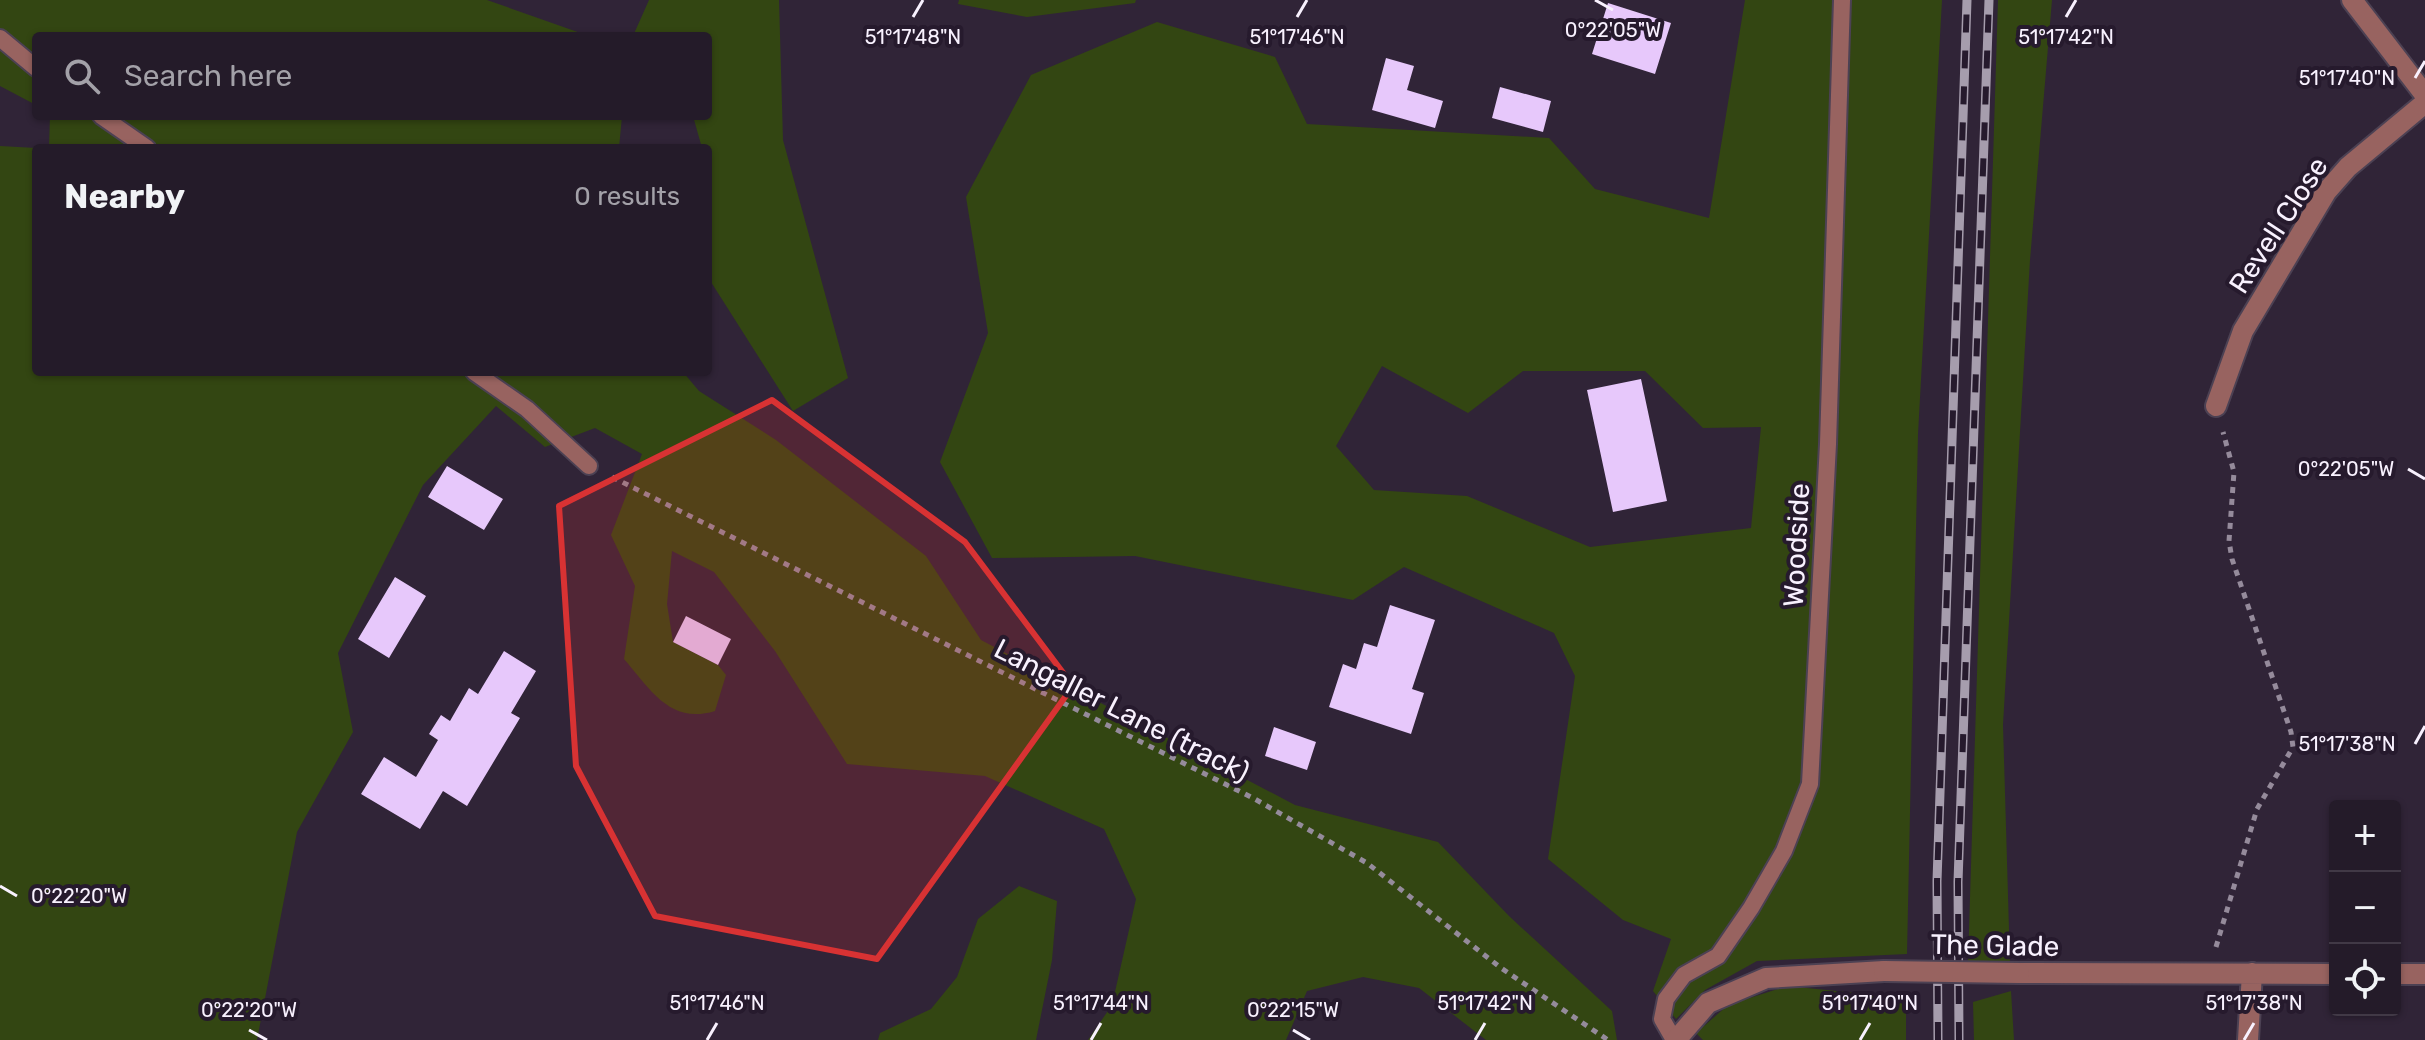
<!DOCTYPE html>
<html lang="en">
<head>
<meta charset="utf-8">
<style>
	:root { --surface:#241b29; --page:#2c2431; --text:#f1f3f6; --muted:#a3a1a8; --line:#413946 }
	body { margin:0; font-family:Rubik,sans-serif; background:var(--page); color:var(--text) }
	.controls { position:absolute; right:24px; bottom:24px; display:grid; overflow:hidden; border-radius:8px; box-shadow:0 2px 6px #0004 }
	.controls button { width:72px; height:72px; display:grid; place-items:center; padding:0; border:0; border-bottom:2px solid var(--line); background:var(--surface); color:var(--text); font:40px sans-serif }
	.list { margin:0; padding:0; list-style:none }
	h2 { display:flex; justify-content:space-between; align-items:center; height:104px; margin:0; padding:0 32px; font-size:34px }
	h2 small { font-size:26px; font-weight:400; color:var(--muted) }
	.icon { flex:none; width:44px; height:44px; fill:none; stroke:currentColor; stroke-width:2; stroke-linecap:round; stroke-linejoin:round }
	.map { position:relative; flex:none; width:2425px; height:1040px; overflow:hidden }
	.search { position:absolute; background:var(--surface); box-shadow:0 2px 6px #0004; left:32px; top:32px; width:680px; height:88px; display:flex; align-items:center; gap:20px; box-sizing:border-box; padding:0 28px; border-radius:8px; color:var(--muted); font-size:30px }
	.panel { position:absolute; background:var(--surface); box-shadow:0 2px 6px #0004; left:32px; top:144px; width:680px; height:232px; border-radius:8px }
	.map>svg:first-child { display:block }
</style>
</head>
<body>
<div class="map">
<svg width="2425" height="1040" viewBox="0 0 2425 1040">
	<rect width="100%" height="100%" fill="#302437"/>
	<path fill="#334612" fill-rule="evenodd" d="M 0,0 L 487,0 L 589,36 L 36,36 L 36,105 L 0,86 Z
		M 649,0 L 779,0 L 783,140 L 848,378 L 793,411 L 711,282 L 708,148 L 702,148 L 693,116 L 708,116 L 708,36 L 633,36 Z
		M 959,0 L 1136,0 L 1135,3 L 1027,17 L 958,4 Z
		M 1745,0 L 1942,0 L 1918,434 L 1907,954 L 1757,961 L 1705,990 L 1676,1019 L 1653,991 L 1671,939 L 1623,920 L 1548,859 L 1575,676 L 1554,633 L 1404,567 L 1353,600 L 1135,556 L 992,558 L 940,462 L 988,333 L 966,197 L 1031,75 L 1157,22 L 1275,57 L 1307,124 L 1549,138 L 1595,189 L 1709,218 ZM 1382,366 L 1468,413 L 1523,371 L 1645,371 L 1703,428 L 1761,427 L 1751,528 L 1590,547 L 1467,496 L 1374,490 L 1336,446 Z
		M 1998,0 L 2052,0 L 2030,260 L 2003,725 L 2010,963 L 1968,962 Z
		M 50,116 L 622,116 L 619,148 L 49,148 Z
		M 0,146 L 36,148 L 36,372 L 683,372 L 699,391 L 776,440 L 926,556 L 981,640 L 1295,805 L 1438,842 L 1509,916 L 1612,1011 L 1617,1040 L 1486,1040 L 1419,988 L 1363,977 L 1307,991 L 1286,1040 L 1088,1040 L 1112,1005 L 1136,899 L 1104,829 L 985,776 L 847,764 L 775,651 L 714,572 L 672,551 L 667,604 L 673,642 L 718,665 L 726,675 L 715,711 C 670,725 650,689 624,659 L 635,586 L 611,535 L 642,454 L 595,428 L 545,447 L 496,406 L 423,485 L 338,653 L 353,732 L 297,832 L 257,1040 L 0,1040 Z
		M 1019,886 L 1057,901 L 1052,960 L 1036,1040 L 878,1040 L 880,1033 L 931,1009 L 957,977 L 978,919 Z
		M 1787,986 L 1906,998 L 1906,1040 L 1703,1040 L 1696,1033 L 1728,1005 Z
		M 2011,991 L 2014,1040 L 1974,1040 L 1973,1002 Z"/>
	<path fill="#e7c8fb" d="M 1608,3 L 1671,23 L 1655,74 L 1592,54 Z
		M 1386,58 L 1414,66 L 1407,90 L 1443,101 L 1435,128 L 1372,110 Z
		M 1500,87 L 1551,101 L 1543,132 L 1492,118 Z
		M 1641,379 L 1667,501 L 1613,512 L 1587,390 Z
		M 447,466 L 503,499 L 484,530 L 428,497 Z
		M 395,577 L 426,596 L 389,658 L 358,639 Z
		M 1390,605 L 1435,620 L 1412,689 L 1424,693 L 1411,734 L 1329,707 L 1343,664 L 1356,669 L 1364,643 L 1377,647 Z
		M 686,616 L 731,639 L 718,665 L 673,642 Z
		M 504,651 L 536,671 L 511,713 L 520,718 L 467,806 L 443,791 L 420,829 L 361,794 L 384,757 L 416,777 L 438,740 L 429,734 L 441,715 L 450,721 L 469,688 L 478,694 Z
		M 1274,727 L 1316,742 L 1307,770 L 1265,756 Z"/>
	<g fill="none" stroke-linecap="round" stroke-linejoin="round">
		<defs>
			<path id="service" d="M 0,38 L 36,68
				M 101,116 L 147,148
				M 474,372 L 527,409 L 589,466
				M 1674,1040 L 1662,1019 L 1666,999 L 1684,975 L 1718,956 L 1751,908 L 1784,851 L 1810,784 L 1828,444 L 1842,0"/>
			<path id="minor" d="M 2352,0 L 2425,95
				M 2216,406 L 2243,331 L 2326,192 L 2348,167 L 2425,103
				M 2019,973 L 2335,974
				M 2395,974 L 2425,974
				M 1676,1040 L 1708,1003 L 1766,978 L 1884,971
				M 2248,1040 L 2252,973"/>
		</defs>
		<use href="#service" stroke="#4c4153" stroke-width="20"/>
		<use href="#minor" stroke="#4c4153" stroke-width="24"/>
		<path stroke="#958b9b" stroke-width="5" stroke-dasharray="6 6" stroke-linecap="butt" d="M 612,477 L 1253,798 L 1367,863 L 1501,968 L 1608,1040
			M 2216,947 L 2257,809 L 2293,747 L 2291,732 L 2232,559 L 2229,541 L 2234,472 L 2223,432"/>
		<use href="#service" stroke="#986360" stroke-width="16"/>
		<use href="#minor" stroke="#986360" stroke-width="20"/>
		<defs>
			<path id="rail" d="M 1938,1040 L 1937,881 L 1967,0
				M 1959,1040 L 1958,882 L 1989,0"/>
		</defs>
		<use href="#rail" stroke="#a69dad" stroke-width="9"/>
		<use href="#rail" stroke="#261a2d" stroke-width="6" stroke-dasharray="18" stroke-linecap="butt"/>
		<defs>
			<path id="minor-bridge" d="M 1884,971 L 2019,973"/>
		</defs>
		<use href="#minor-bridge" stroke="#4c4153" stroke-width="24" stroke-linecap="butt"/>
		<use href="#minor-bridge" stroke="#986360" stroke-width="20"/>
	</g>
	<path fill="#d83233" fill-opacity="0.2" stroke="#d83233" stroke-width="6" stroke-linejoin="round" d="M 772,400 L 965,542 L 1073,686 L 877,959 L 655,916 L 576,766 L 559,506 Z"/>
	<path fill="none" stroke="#f8f1fe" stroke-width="3" d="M 1595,0 L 1613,10M 913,17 L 923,0M 1297,17 L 1307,0M 2066,17 L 2076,0M 2415,78 L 2425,61M 2408,469 L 2425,479M 2415,744 L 2425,726M 0,886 L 17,896M 249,1030 L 267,1040M 1293,1030 L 1310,1040M 707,1040 L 717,1023M 1091,1040 L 1101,1023M 1475,1040 L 1485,1023M 1860,1040 L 1870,1023M 2244,1040 L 2254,1023"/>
	<g text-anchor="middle" stroke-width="8" stroke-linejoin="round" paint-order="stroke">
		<g font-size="28" fill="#f8f1fe" stroke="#261a2d">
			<text transform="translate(2278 225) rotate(-57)" y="10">Revell Close</text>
			<text transform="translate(1796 545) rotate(-87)" y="10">Woodside</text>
			<text transform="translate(1122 710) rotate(27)" y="10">Langaller Lane (track)</text>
			<text transform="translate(1995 945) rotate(1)" y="10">The Glade</text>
		</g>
	</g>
	<g font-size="20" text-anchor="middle" fill="#f8f1fe" stroke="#261a2d" stroke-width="8" stroke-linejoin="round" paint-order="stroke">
		<text x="1613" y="37">0°22'05"W</text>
		<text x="913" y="44">51°17'48"N</text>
		<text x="1297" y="44">51°17'46"N</text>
		<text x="2066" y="44">51°17'42"N</text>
		<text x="2347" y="85">51°17'40"N</text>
		<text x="2346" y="476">0°22'05"W</text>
		<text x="2347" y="751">51°17'38"N</text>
		<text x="79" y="903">0°22'20"W</text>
		<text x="717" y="1010">51°17'46"N</text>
		<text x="1101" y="1010">51°17'44"N</text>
		<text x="1485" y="1010">51°17'42"N</text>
		<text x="1870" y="1010">51°17'40"N</text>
		<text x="2254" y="1010">51°17'38"N</text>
		<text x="249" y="1017">0°22'20"W</text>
		<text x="1293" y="1017">0°22'15"W</text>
	</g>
</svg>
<div class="controls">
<button>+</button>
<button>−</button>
<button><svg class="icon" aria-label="locate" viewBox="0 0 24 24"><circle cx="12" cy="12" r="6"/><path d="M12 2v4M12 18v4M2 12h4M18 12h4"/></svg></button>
</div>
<div class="search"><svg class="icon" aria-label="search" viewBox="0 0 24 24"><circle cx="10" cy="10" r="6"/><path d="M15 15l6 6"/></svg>Search here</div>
<section class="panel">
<h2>Nearby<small>0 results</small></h2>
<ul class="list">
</ul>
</section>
</div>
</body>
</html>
